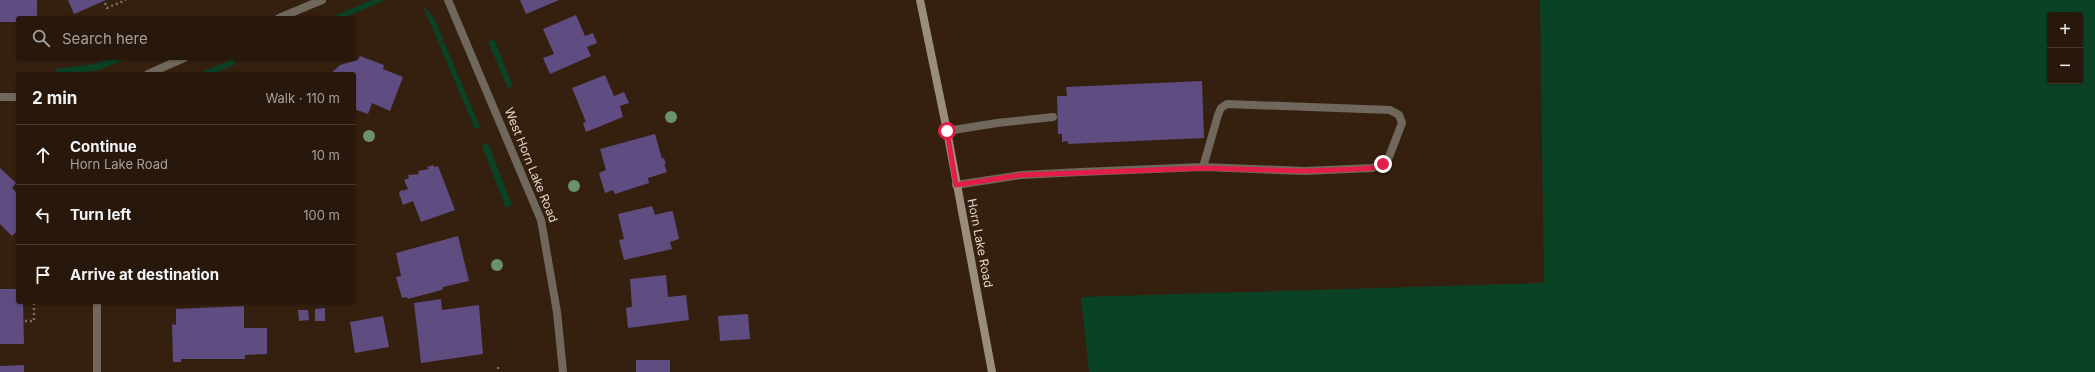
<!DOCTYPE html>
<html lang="en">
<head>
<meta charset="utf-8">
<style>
	:root { --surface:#28180b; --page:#302114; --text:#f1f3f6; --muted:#a5a09d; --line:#44372c }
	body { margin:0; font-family:Inter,sans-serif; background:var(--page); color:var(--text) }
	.controls { position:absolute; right:12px; top:12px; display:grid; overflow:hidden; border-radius:4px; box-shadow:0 1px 3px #0004 }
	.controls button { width:36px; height:36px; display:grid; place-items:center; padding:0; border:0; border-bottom:1px solid var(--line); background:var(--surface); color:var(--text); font:20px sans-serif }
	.stop { position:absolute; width:12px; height:12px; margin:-9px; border:3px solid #e11d48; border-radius:50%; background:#fff }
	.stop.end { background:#e11d48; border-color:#fff; box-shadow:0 1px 4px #0008 }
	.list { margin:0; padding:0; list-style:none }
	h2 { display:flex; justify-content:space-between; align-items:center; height:52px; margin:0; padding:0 16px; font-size:17px }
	h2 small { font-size:13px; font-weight:400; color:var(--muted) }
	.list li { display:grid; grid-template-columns:26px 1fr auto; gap:12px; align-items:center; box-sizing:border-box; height:60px; padding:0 16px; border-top:1px solid var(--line) }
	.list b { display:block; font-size:15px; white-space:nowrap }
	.list p { margin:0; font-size:13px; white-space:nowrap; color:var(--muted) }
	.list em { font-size:13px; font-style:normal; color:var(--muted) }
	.icon { flex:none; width:22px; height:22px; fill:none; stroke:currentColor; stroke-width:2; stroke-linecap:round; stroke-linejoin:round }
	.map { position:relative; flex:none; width:2095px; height:372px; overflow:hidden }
	.search { position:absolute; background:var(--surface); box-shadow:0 1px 3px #0004; left:16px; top:16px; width:340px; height:44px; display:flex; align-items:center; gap:10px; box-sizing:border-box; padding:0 14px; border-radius:4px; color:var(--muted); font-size:15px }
	.panel { position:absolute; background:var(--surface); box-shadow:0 1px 3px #0004; left:16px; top:72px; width:340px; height:232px; border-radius:4px }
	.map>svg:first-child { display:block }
</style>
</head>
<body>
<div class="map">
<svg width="2095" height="372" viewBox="0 0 2095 372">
	<rect width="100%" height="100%" fill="#35200f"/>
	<path fill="#0a4226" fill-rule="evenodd" d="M 372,0 L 386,0 L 343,18 L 329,18 Z
		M 1540,0 L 2095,0 L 2095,372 L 1089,372 L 1081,297 L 1544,283 ZM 2050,15 L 2080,15 L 2080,81 L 2050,81 Z
		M 422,4 L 434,18 L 443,39 L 441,40 L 442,43 L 444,42 L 480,127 L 475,129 Z
		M 494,39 L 513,86 L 508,88 L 488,42 Z
		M 114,58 L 130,58 L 95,71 L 55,74 L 55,69 L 94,64 Z
		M 233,59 L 235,64 L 212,74 L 197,74 Z
		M 488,143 L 512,205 L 506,208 L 482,146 Z"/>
	<path fill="#5f4c80" d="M 0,0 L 37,0 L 37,18 L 18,18 L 18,22 L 0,22 Z
		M 68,0 L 106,0 L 74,14 Z
		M 520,0 L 559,0 L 526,14 Z
		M 576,15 L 585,36 L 593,33 L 597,43 L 587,47 L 591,56 L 550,74 L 543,58 L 554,54 L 543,29 Z
		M 360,56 L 384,65 L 383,69 L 403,77 L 390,111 L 372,103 L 368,114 L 354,109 L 354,74 L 330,74 L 340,65 L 358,60 Z
		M 605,75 L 614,96 L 624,92 L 629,103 L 620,106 L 623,117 L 586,132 L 583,123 L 586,122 L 572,88 Z
		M 1202,81 L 1204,138 L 1068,144 L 1068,141 L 1062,142 L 1062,134 L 1058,134 L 1057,96 L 1067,96 L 1066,87 Z
		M 655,134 L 662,159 L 664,158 L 666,164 L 664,164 L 667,172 L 648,178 L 649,183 L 615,194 L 613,190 L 605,193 L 599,173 L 606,170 L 600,149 Z
		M 433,165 L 434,167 L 438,166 L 455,210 L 421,222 L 413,201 L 403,205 L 399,193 L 402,189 L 402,191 L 408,189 L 404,180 L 409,178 L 408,175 L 419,174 L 418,171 L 429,169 L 427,167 Z
		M 0,168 L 16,183 L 12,188 L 18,194 L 18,230 L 12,236 L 0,224 Z
		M 652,206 L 655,215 L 671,211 L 673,212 L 679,239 L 670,242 L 672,249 L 624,260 L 619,240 L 624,239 L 618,214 Z
		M 458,236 L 469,281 L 443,287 L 442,290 L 408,299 L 407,297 L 402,298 L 396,277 L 401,276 L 396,253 Z
		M 666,275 L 668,297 L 686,295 L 689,320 L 628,328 L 626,308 L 632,307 L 630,279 Z
		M 0,289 L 18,289 L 18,302 L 23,302 L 24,344 L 0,344 Z
		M 441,299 L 442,310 L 479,305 L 483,354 L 421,363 L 414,303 Z
		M 244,306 L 244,328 L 267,328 L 267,354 L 245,355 L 245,359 L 181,359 L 181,362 L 173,362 L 172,324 L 176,325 L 176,309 Z
		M 325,308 L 325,321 L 315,321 L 315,309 Z
		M 298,310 L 308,310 L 309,320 L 299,321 Z
		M 748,314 L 750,339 L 720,341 L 718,316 Z
		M 383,316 L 389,347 L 355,353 L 350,322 Z
		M 636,360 L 670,360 L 670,372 L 636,372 Z
		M 24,365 L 24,372 L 0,372 L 0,366 Z"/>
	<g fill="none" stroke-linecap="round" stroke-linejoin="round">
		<path stroke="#806e5f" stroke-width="2.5" stroke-dasharray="2 3" stroke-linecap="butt" d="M 105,3 L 107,8 L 126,0
			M 25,321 L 34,321 L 34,302
			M 498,367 L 498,372"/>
		<path stroke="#70685d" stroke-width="8" d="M 947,131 L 997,123 L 1053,117
			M 956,185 L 1021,175 L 1081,172 L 1203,167 L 1305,171 L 1372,168 L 1383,164 L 1389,157 L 1402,123 L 1399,115 L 1390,110 L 1227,104 L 1221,108 L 1218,115 L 1203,167"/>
		<path stroke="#70685d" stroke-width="8" d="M 448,0 L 541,220 L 557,312 L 563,372
			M 279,18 L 322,0
			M 148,74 L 184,58
			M 0,97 L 18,97
			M 97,302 L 97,372"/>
		<path stroke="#9b8d7d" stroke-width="8" d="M 920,0 L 947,131 L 992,372"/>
	</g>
	<g fill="#6a926c">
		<circle cx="671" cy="117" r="6"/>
		<circle cx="369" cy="136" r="6"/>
		<circle cx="574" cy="186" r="6"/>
		<circle cx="497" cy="265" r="6"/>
	</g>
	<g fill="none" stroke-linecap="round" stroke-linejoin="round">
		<path stroke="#e11d48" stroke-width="5" d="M 947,131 L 956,185 L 1021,175 L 1203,168 L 1305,171 L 1357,169 L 1372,168 L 1383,164"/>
	</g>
	<g text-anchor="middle" stroke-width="4" stroke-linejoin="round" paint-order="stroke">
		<g font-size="12" fill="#e2d4c9" stroke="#35200f">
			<text transform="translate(531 165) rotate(68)" y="4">West Horn Lake Road</text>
			<text transform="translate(980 243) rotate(79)" y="4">Horn Lake Road</text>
		</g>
	</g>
</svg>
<div class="controls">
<button>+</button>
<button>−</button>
</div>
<div class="stop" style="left:947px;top:131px"></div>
<div class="stop end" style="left:1383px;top:164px"></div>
<div class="search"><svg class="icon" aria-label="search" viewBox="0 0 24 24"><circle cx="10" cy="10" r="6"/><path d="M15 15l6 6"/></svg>Search here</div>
<section class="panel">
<h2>2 min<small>Walk · 110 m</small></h2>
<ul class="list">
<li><svg class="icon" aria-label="ahead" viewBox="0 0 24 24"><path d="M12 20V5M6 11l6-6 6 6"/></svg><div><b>Continue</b><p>Horn Lake Road</p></div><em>10 m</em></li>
<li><svg class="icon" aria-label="left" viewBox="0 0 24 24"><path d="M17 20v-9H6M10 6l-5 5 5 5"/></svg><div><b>Turn left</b></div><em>100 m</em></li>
<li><svg class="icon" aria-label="arrive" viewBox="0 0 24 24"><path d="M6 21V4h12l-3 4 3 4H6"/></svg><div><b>Arrive at destination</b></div></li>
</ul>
</section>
</div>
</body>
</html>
